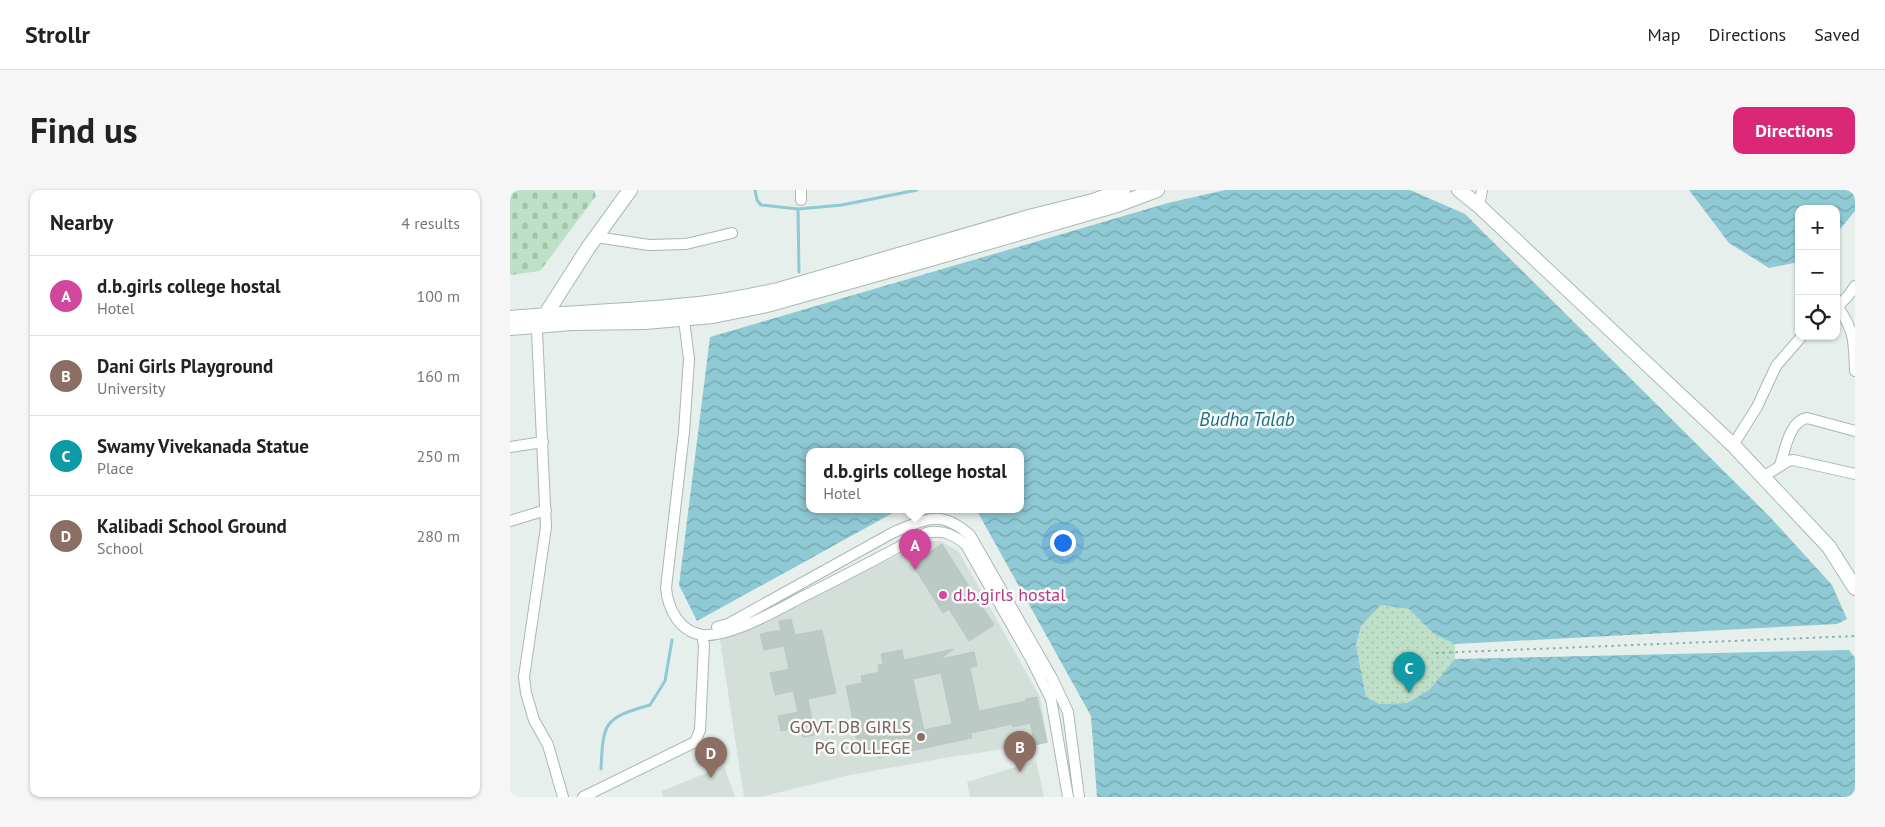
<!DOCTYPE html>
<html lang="en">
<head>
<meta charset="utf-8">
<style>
	:root { --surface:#fff; --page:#f6f6f6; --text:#222; --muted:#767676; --line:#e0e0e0; --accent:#db2777 }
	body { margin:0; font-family:"PT Sans",sans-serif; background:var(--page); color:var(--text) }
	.controls { position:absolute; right:15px; top:15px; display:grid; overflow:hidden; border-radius:10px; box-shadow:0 1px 4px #0004 }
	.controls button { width:45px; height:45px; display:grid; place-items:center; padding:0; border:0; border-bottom:1px solid var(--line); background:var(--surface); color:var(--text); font:25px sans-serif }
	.you { position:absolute; left:552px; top:352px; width:18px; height:18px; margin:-12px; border:4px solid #fff; border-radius:50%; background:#1a73e8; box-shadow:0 0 0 8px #1a73e833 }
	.badge { display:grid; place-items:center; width:32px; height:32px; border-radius:50%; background:var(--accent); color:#fff; font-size:16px; font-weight:700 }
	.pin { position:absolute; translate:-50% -41px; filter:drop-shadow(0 1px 2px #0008) }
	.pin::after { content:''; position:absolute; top:26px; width:18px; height:15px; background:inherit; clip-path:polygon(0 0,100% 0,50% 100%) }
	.popup { position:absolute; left:296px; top:258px; width:218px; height:65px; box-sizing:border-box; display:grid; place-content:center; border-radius:10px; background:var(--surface); filter:drop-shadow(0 1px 4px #0005); font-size:16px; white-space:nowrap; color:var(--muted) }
	.popup b { font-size:19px; color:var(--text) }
	.popup::after { content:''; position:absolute; left:50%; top:100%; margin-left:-10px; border:10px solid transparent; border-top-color:var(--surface) }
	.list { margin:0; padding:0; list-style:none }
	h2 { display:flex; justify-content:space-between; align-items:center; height:65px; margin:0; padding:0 20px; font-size:21px }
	h2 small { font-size:16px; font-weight:400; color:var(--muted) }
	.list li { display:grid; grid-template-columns:32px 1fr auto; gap:15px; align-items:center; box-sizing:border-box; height:80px; padding:0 20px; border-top:1px solid var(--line) }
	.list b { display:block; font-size:19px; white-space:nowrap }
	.list p { margin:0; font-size:16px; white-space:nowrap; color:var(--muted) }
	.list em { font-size:16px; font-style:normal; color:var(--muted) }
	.icon { flex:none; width:28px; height:28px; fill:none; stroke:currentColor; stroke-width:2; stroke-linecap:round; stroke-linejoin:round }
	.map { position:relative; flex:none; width:1345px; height:607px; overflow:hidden; border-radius:10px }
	header { display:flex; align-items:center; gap:30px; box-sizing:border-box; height:70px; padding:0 25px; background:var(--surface); border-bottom:1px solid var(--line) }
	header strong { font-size:24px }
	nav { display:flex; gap:28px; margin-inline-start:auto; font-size:18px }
	.intro { display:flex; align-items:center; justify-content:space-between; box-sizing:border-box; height:120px; padding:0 30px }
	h1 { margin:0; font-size:35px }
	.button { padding:12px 22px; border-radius:10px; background:var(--accent); color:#fff; font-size:18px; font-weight:700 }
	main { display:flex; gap:30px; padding:0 30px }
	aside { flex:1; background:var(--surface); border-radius:10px; box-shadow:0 1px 4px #0004 }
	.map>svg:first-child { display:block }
</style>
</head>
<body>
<header>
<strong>Strollr</strong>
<nav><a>Map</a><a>Directions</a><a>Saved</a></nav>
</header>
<div class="intro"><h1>Find us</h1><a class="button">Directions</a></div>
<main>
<aside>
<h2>Nearby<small>4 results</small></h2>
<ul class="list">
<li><span class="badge" style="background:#d1479c">A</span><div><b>d.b.girls college hostal</b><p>Hotel</p></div><em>100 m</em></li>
<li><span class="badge" style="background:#8d6e63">B</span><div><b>Dani Girls Playground</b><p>University</p></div><em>160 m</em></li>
<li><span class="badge" style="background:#0f9aa8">C</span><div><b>Swamy Vivekanada Statue</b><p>Place</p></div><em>250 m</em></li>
<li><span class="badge" style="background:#8d6e63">D</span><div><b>Kalibadi School Ground</b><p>School</p></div><em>280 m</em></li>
</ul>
</aside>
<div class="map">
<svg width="1345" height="607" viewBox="0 0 1345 607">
	<defs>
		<pattern id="green-dots" width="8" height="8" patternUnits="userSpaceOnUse" patternTransform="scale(1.25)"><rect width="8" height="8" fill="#bfe0c8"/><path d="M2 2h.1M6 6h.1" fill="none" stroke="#a4c1ad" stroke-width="1.8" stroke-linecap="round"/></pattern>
		<pattern id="cemetery-stones" width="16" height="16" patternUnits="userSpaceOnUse" patternTransform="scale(1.25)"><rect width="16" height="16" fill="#bfe0c8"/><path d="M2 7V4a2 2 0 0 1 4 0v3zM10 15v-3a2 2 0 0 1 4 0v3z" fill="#a4c1ad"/></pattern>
		<pattern id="water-waves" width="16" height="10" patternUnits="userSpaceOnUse" patternTransform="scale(1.25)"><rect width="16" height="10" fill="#8ec9d4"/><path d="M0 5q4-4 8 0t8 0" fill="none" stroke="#74a5ad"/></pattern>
	</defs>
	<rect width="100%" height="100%" fill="#e6efeb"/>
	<path fill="#d4dfda" d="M 419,351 L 431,351 L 449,362 L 530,507 L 538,553 L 440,567 L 340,585 L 250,607 L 234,607 L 210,450 Z
		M 526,571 L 534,607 L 460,607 L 457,592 Z
		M 214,576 L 225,607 L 153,607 L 152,601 Z"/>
	<path fill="url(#green-dots)" d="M 871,415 L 899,419 L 924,444 L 945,454 L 945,469 L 919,500 L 897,513 L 870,514 L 856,507 L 846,455 L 851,436 Z"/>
	<path fill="url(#cemetery-stones)" d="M 0,0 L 84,0 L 86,6 L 30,81 L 0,85 Z"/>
	<path fill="url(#water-waves)" d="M 715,0 L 900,0 L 955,24 L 1260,327 L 1322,395 L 1337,429 L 1327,434 L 945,454 L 924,444 L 899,419 L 871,415 L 851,436 L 846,455 L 856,507 L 870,514 L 897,513 L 919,500 L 945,469 L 1339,460 L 1345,468 L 1345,607 L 587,607 L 581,526 L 466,319 L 510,319 L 510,261 L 300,261 L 300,319 L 390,319 L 187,431 L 169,395 L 200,147 L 658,13 Z
		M 1179,0 L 1345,0 L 1345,21 L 1326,44 L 1326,19 L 1289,19 L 1289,72 L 1259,78 L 1219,53 Z"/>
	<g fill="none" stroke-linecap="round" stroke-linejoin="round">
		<path stroke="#8ec9d4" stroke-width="3" d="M 245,0 L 247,10 L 251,15 L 288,19 L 332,15 L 407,0
			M 288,19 L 289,82
			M 91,579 C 93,532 94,528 140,515 L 155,491 L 162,450"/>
	</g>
	<path fill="#bbcac4" stroke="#b8c9c2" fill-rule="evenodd" d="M 432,354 L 484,435 L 459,451 L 439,419 L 433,423 L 402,374 Z
		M 281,429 L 285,445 L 312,440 L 326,503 L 298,509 L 305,545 L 293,547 L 291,537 L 271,541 L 268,526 L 288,522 L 283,501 L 265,505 L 260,483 L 279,479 L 274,456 L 254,460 L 250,444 L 271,440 L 269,431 Z
		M 444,459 L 430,469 L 464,462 L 467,476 L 460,478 L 469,521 L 516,511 L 515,509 L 527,507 L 537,552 L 525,555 L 520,533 L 503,537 L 502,534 L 461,543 L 462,548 L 368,568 L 366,561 L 353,563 L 352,560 L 349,561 L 336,496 L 352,493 L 351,486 L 369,482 L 368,475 L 373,474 L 371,464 L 392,460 L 394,470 ZM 431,483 L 442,534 L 414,540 L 403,489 Z"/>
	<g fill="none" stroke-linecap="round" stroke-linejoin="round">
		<defs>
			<path id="street" d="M 291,10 L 291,0
				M 969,16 L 972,0
				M 86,47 L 139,55 L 176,54 L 222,43
				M 1328,117 C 1345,142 1344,152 1345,181
				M 1326,118 L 1338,106 L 1345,96
				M 173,122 L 179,169 L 174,242 L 156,398 C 158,419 169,441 192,445 C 220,448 269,419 294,406 C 335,386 375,364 416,343 C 432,339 444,344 456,355 L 521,469 L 541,509 L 558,607
				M 29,135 L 27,141 L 36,337 L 14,487 L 16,503 L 24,530 L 38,555 L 53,607
				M 1223,255 L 1247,217 L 1266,176 L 1292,146
				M 0,257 L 33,252
				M 1270,275 C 1275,261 1279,231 1297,228 L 1345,241
				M 1253,287 L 1278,271 L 1283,270 L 1345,284
				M 0,331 L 36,320
				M 207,437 L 218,434 L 384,342 C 417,329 430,319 460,345 L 542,488 L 558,522 L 569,607
				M 73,607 L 185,552 L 190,540 L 194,455 L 192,445"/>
			<path id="secondary" d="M 949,0 L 969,16 L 1223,255 L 1319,357 L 1345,398
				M 0,128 C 66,122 132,121 197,113 C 221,110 245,105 268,100 L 519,27 L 583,11 L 613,0
				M 32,130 L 78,58 L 120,0
				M 0,138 L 62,133 L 135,132 L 203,126 L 257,115 L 417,70 L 607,15 L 647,0"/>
		</defs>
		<use href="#street" stroke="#a8b8b2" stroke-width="12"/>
		<use href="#secondary" stroke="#a4bbb3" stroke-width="16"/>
		<path stroke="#86b3a5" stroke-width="2" stroke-dasharray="2.5 4" stroke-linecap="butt" d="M 926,463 L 1345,446"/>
		<use href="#street" stroke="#fff" stroke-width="10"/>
		<use href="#secondary" stroke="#fff" stroke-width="14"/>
	</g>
	<circle fill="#d1479c" stroke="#f7fbf9" stroke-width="2" cx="433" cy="405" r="5"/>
	<circle fill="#8d6e63" stroke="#f7fbf9" stroke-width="2" cx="411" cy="547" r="5"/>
	<g text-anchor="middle" stroke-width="5" stroke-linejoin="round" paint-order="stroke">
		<g font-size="18" fill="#b23c85" stroke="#f7fbf9" text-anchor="start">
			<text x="443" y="411">d.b.girls hostal</text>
		</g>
		<g font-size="18" fill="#785e54" stroke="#f7fbf9" text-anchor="end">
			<text x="401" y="543">GOVT. DB GIRLS<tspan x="401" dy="21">PG COLLEGE</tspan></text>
		</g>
		<g font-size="19" font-style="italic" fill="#1c6f80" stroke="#f7fbf9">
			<text x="737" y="236">Budha Talab</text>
		</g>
	</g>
</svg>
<div class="controls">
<button>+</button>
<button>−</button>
<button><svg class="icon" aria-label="locate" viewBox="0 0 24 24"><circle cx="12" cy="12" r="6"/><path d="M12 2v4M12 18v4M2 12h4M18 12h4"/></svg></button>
</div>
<div class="you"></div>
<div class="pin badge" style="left:405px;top:380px;background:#d1479c">A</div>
<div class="popup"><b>d.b.girls college hostal</b>Hotel</div>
<div class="pin badge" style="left:510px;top:582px;background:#8d6e63">B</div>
<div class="pin badge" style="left:899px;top:503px;background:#0f9aa8">C</div>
<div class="pin badge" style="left:201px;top:588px;background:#8d6e63">D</div>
</div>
</main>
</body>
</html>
